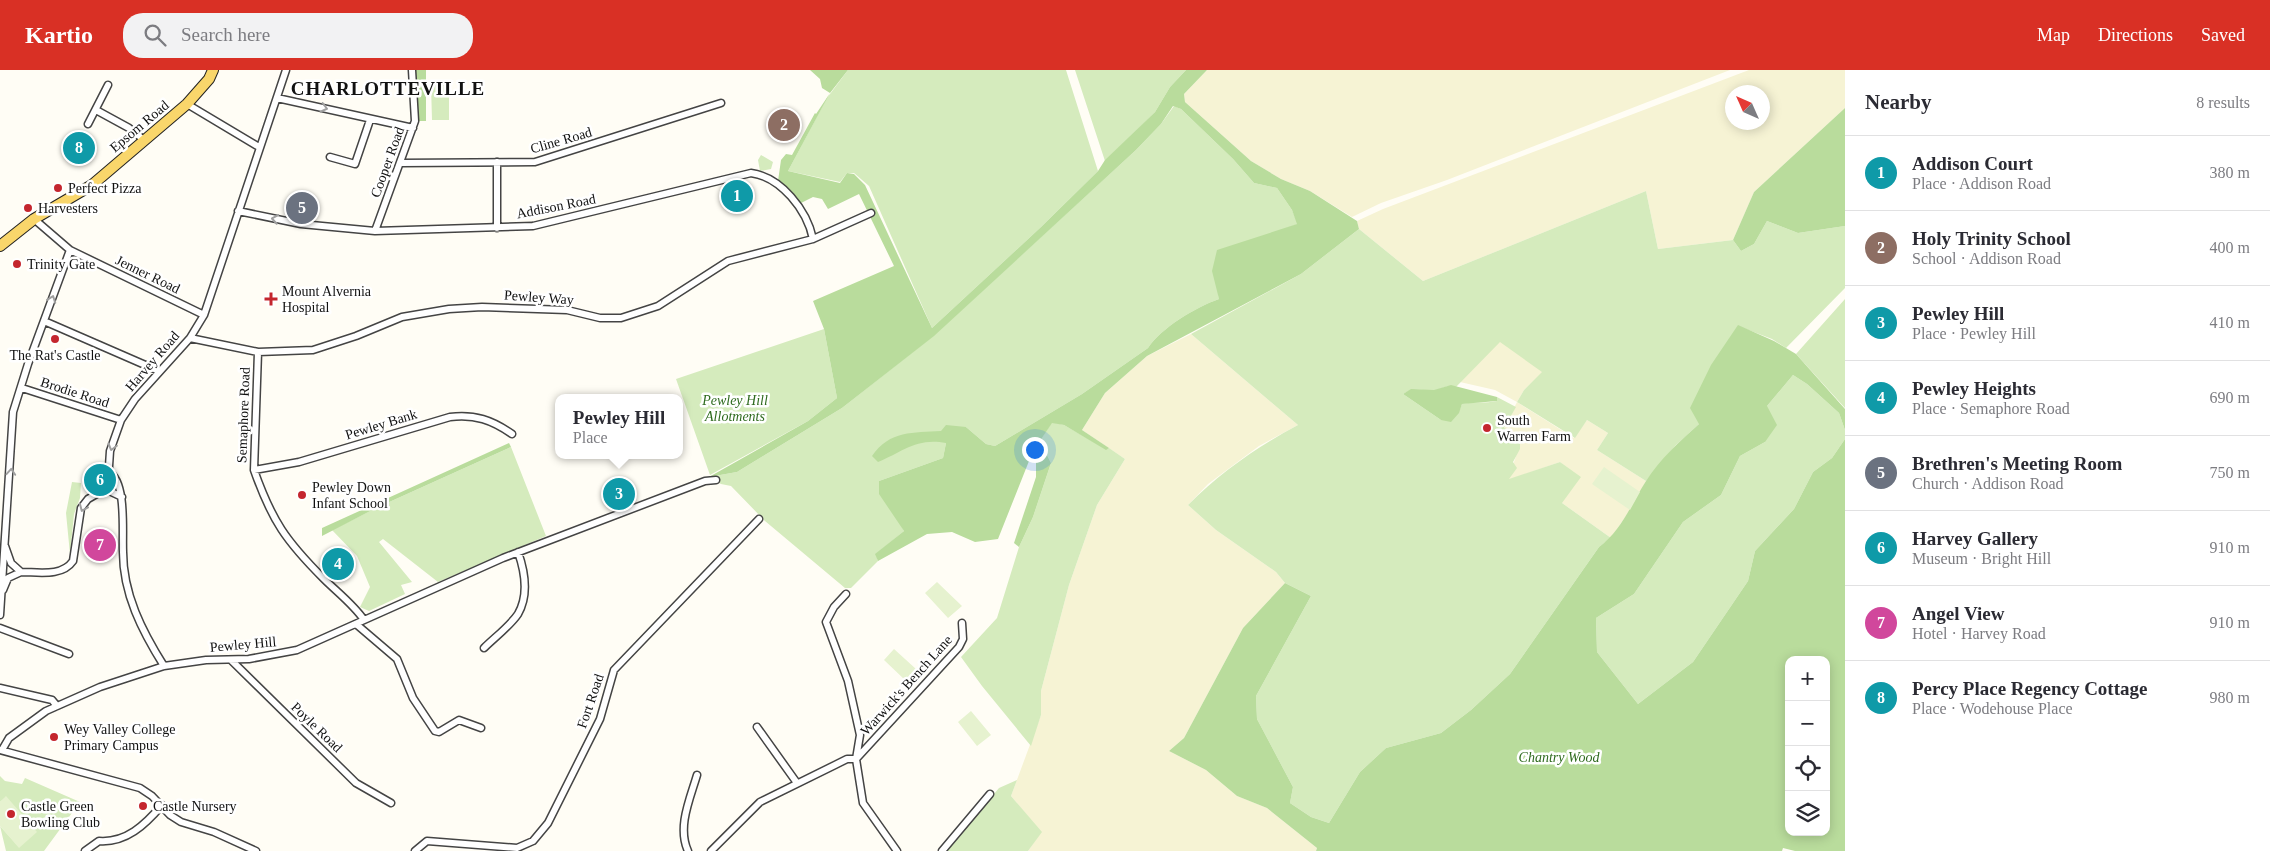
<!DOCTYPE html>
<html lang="en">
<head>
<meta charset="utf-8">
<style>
	:root { --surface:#fff; --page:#f2f2f3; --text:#2b2b33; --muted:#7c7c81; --line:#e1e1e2; --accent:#d93025 }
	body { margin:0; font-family:"Times New Roman",serif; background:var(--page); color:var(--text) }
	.controls { position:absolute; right:15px; bottom:15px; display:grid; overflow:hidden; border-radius:10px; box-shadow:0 2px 12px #0003 }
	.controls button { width:45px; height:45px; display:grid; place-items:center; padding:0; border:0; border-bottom:1px solid var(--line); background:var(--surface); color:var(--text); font:25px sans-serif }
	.compass { position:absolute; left:1725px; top:15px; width:45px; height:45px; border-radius:50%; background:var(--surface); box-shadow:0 2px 12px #0003; rotate:315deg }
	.you { position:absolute; left:1034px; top:379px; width:18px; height:18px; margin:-12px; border:4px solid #fff; border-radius:50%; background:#1a73e8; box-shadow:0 0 0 8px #1a73e833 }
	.badge { display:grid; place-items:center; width:32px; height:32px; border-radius:50%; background:var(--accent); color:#fff; font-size:16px; font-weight:700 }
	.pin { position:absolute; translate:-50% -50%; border:2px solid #fff; box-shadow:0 1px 5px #0006 }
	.popup { position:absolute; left:555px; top:324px; width:128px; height:65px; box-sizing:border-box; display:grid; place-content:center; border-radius:10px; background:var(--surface); filter:drop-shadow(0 1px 4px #0005); font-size:16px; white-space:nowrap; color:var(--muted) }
	.popup b { font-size:19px; color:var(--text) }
	.popup::after { content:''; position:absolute; left:50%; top:100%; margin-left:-10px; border:10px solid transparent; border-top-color:var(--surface) }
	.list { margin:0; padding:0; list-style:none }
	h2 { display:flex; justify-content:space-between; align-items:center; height:65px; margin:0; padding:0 20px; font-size:21px }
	h2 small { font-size:16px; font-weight:400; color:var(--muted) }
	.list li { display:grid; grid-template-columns:32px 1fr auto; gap:15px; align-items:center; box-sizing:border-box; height:75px; padding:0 20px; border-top:1px solid var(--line) }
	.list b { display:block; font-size:19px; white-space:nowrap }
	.list p { margin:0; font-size:16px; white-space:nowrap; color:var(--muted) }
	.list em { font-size:16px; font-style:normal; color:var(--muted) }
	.icon { flex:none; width:28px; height:28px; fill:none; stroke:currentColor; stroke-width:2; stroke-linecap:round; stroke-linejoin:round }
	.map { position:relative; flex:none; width:1845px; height:781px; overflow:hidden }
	header { display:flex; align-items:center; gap:30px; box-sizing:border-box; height:70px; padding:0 25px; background:var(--accent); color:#fff }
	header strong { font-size:24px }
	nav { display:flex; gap:28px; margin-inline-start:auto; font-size:18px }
	.search { width:350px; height:45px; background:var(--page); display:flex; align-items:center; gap:12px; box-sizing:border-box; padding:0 18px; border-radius:20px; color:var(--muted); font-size:19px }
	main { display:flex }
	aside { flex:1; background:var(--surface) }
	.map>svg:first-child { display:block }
</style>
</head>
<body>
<header>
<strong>Kartio</strong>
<div class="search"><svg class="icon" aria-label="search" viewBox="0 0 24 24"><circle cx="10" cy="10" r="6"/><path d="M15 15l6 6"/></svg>Search here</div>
<nav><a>Map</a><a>Directions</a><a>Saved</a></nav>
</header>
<main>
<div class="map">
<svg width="1845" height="781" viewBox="0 0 1845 781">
	<rect width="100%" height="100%" fill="#fffdf5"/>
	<path fill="#f6f3d4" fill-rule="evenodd" d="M 1207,0 L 1730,0 L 1447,110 L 1381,133 L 1352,147 L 1310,121 L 1281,109 L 1251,91 L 1185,32 L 1184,24 Z
		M 1749,0 L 1845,0 L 1845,38 L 1754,122 L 1733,170 L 1658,179 L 1646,121 L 1423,211 L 1359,159 L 1357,151 L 1383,139 ZM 1732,22 L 1762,22 L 1762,52 L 1732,52 Z
		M 1191,264 L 1298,355 L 1259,376 L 1208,414 L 1188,435 L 1216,460 L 1276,502 L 1285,513 L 1243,558 L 1184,668 L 1169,681 L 1206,700 L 1237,726 L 1267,738 L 1317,778 L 1316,781 L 1028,781 L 1041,762 L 1011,726 L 1041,645 L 1041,621 L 1069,515 L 1097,435 L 1125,389 L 1082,360 L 1105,323 L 1147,286 Z
		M 1500,271 L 1543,302 L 1524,320 L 1517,332 L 1574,368 L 1587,350 L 1608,363 L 1597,380 L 1646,411 L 1630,440 L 1611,468 L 1562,433 L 1566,397 L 1560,392 L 1508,410 L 1520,374 L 1505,365 L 1504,358 L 1517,332 L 1495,320 L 1460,312 Z"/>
	<path fill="#d5ebbd" d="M 848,0 L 1066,0 L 1098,101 L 1041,157 L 932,258 L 869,116 L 854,103 L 847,103 L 840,112 L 788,101 L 827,28 Z
		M 1075,0 L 1186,0 L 1170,17 L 1155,42 L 1105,91 Z
		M 431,15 L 449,15 L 449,50 L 432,50 Z
		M 1174,36 L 1181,39 L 1233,89 L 1254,113 L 1277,118 L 1292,140 L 1298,154 L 1267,165 L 1218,220 L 1219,229 C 1196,237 1161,258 1148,278 L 1082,324 L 995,376 L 986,374 L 966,357 L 946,373 L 943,388 L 879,411 L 904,461 L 876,484 L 878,491 L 851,518 L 845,518 L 765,451 L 731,416 L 721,414 L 709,407 L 737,402 L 842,338 L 933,266 L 1136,80 L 1161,54 Z
		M 761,85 L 773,92 L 771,99 L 760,101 L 758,90 Z
		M 1646,121 L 1658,179 L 1733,170 L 1741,181 L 1754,174 L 1767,151 L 1798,163 L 1845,156 L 1845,218 L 1786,278 L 1772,269 L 1738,256 L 1699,354 L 1676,375 L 1646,411 L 1597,380 L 1608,363 L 1587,350 L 1575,368 L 1517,332 L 1524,320 L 1542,302 L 1500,272 L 1456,317 C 1448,314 1444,318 1436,320 C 1423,322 1415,316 1403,324 L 1441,350 C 1453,347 1458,346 1462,334 C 1474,331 1485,334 1497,331 L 1497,327 L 1516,337 L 1504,358 L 1508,360 L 1505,365 L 1520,374 L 1520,379 L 1513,392 L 1517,398 L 1509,409 L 1560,392 L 1581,407 L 1562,433 L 1611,468 L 1599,477 L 1510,604 L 1471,640 L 1441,663 L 1386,678 L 1360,702 L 1329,753 L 1311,747 L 1290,733 L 1293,717 L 1257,649 L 1256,626 L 1311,526 L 1285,513 L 1276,502 L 1216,460 L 1188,435 C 1221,402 1257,377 1298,355 L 1191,264 L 1301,204 L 1359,159 L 1423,211 Z
		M 1845,229 L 1845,338 L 1796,284 Z
		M 824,259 L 837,328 L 808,351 L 710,405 L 676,309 Z
		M 1793,305 L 1807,314 L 1839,343 L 1845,360 L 1845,369 L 1832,388 L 1813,402 L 1794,439 L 1755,481 L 1748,511 L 1693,592 L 1638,634 L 1597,582 L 1596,548 L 1634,524 L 1683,452 L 1721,425 L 1740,386 L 1765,372 L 1767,336 Z
		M 1052,352 L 1064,355 L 1106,379 L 1109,378 L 1125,389 L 1097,435 L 1069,515 L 1041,621 L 1041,645 L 1031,676 L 982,616 L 961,587 L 997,548 L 1019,477 L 1033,447 L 1051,393 L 1040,371 Z
		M 511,377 L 546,466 L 438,512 L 383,469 L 379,472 L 412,512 L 401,515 L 405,524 L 369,541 L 360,537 L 370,517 L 357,486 L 332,460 L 376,438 Z
		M 72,412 L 81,413 L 80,428 L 74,444 L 70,484 L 66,443 Z
		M 0,706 L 5,711 L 22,714 L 25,708 L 80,732 L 44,781 L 6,781 L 0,756 L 19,777 L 6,727 L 0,732 Z
		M 1017,710 L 1011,726 L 1042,762 L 1028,781 L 946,781 L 999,718 Z"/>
	<path fill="#b9dc9c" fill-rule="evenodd" d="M 412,0 L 426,0 L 426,51 L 415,51 Z
		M 810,0 L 848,0 L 830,23 L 788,101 L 840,113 L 847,103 L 854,104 L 865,115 L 932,258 L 1041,157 L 1098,101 L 1105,90 L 1155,42 L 1170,17 L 1186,0 L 1207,0 L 1184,24 L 1185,32 L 1251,91 L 1281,109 L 1310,121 L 1357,151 L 1359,159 L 1301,204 L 1147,286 L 1105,323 L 1082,360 L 1109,378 L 1106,380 L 1064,355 L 1052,353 L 1040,371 L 1051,393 L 1033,447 L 1019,477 L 1014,473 L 1036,407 L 1036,393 L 1029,391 L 998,469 L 975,472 L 952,462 L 927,464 L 878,491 L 875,484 L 904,461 L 879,424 L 879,411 L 943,388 L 946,373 C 917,367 902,382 878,392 L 872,386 C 890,360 913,363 941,361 L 946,355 L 966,357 L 986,374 L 995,376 L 1082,324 L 1148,278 C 1161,258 1196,237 1219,229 L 1212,201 L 1217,180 L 1297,154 L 1292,140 L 1277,118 L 1254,113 L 1233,89 L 1181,39 L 1173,36 L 1161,54 L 1136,80 L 934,266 L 842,338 L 737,402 L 709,407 L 808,351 L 837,328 L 824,259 L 813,231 L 894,196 L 859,124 L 828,139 L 822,129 L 813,127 L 801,133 L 778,111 L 781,90 L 786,84 L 792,85 L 815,43 L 816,44 L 830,23 L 822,18 L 820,9 Z
		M 1845,38 L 1845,156 L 1798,163 L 1767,151 L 1754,174 L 1741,181 L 1733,170 L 1754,122 Z
		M 1738,255 L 1774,271 L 1796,284 L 1845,339 L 1845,360 L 1839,343 L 1807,314 L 1793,305 L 1767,336 L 1777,355 L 1765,372 L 1740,386 L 1721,425 L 1683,452 L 1634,524 L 1596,548 L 1597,582 L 1638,634 L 1693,592 L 1748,511 L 1755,481 L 1794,439 L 1813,402 L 1832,388 L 1845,369 L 1845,781 L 1795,781 L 1783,778 L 1782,781 L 1316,781 L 1317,778 L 1267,738 L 1237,726 L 1206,700 L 1169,681 L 1184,668 L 1243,558 L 1285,513 L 1311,526 L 1256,626 L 1257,649 L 1293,717 L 1290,733 L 1311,747 L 1329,753 L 1360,702 L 1386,678 L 1441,663 L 1471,640 L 1510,604 L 1599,477 C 1622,460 1631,434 1646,411 C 1660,389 1680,371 1699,354 L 1690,338 L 1711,295 ZM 1789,590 L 1826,590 L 1826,762 L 1789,762 Z
		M 1451,315 L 1497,327 L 1497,331 L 1462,334 L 1459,343 L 1451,352 L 1441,350 L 1403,324 L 1411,319 L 1434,320 Z
		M 509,373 L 511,377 L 376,438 L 322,466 L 322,458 Z"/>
	<path fill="#e6f2cf" d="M 1604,397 L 1640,422 L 1630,440 L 1592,414 Z
		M 937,512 L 962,536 L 948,548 L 925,523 Z
		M 894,579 L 916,599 L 905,610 L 884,590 Z
		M 971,641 L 991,665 L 977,676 L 958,652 Z
		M 6,726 L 37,762 L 19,778 L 0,756 L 0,732 Z"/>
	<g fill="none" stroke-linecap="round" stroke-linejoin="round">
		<defs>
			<path id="street" d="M 277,28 L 413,58
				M 187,34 L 259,77
				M 96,40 L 129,58 L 144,70
				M 88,54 L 108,15
				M 330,87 L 355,94 L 370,50
				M 497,92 L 497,158
				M 401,93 L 535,92 L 721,33
				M 238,141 L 301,154 L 375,161 L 533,156 L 751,103 C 781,107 807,140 813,169
				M 34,149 L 70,180 L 204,245
				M 375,161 L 415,51 L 412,0
				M 44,251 L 159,301
				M 190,268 L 258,282 L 313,280 L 356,266 L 402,247 L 449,239 L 482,237 L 567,240 L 600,248 L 621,248 L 658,236 L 728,191 L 813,169 L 871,143
				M 258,282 L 254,400 C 272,451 286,471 324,509 C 337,522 354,535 364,550
				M 22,318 L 121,350
				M 254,400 L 299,392 L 450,347 C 475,344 492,350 512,364
				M 109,402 C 127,412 122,463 123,482 C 123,524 142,561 164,596
				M 105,419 L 122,427
				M 5,476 L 11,493 L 21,502 C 38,502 62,507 73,491 L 81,438 L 88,429 L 105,419 L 108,411 L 110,381 L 121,350 L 135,329 L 190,268 L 204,245 L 286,0
				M 3,520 L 8,508 L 21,502
				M 846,524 L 834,537 L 826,552 L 848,611 L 860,665 L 856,689 L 863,733 L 897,781
				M 0,545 L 13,342 L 28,294 L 70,180
				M 356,554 L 397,589 L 413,628 L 435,661 L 439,662 L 459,650 L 481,658
				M 0,558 L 69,584
				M 484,578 C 494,568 510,556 518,544 C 529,525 525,502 518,482
				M 231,590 L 356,713 L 391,733
				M 0,618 L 52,630 L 57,636
				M 757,657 L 797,713
				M 0,680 L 140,718 L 152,726 L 170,745 L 181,752 L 214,762 L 256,781
				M 2,680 L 9,668 L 46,641 L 100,617 L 164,596 L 206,590 L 249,589 L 297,580 L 503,488 L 705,411 L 716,410
				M 857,688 L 959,577 L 963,569 L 962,553
				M 85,781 L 99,771 C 126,773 145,755 162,735
				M 415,781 L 427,771 L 517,778 L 533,771 L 548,753 L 600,649 L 614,600 L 759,449
				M 688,781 C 677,757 690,729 697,705
				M 711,781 L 760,732 L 835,695 L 847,689 L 856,689
				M 942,781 L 990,724"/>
			<path id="primary" d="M 0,176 L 34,149 L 92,115 L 187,34 L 209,9 L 213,0"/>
		</defs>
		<use href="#street" stroke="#444" stroke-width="9"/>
		<use href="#primary" stroke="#222" stroke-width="12"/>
		<use href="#street" stroke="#fff" stroke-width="6"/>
		<use href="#primary" stroke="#f9d66b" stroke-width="10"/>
	</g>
	<defs><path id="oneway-chevron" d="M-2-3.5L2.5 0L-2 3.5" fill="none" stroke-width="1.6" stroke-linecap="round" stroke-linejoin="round" transform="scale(1.25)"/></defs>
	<g stroke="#a0a0a0">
		<use href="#oneway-chevron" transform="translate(324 38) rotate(14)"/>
		<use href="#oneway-chevron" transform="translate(275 149) rotate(-170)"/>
		<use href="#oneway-chevron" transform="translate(52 229) rotate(-70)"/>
		<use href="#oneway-chevron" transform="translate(112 377) rotate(106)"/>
		<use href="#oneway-chevron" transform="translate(11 402) rotate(-86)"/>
		<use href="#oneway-chevron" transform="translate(83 438) rotate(113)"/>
	</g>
	<g fill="#c4262e" stroke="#fff" stroke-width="2">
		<circle cx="58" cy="118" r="5"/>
		<circle cx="28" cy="138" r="5"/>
		<circle cx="17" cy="194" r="5"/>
		<path d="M268.5 221.5h5v5h5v5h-5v5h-5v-5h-5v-5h5z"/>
		<circle cx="55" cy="269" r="5"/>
		<circle cx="1487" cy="358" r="5"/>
		<circle cx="302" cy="425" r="5"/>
		<circle cx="54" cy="667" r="5"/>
		<circle cx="143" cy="736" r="5"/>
		<circle cx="11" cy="744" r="5"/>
	</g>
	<g text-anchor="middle" stroke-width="5" stroke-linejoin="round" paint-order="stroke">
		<g font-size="14" fill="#111" stroke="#fff">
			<text transform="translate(139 56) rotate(-40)" y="5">Epsom Road</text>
			<text transform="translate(561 70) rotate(-16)" y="5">Cline Road</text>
			<text transform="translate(387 92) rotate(-70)" y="5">Cooper Road</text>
			<text transform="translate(556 136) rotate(-11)" y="5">Addison Road</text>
			<text transform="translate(148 204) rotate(26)" y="5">Jenner Road</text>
			<text transform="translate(539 227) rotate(4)" y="5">Pewley Way</text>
			<text transform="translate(152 291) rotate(-49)" y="5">Harvey Road</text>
			<text transform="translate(75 322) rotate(18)" y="5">Brodie Road</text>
			<text transform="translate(243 345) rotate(-88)" y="5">Semaphore Road</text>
			<text transform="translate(381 354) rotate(-17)" y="5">Pewley Bank</text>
			<text transform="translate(243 574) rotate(-5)" y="5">Pewley Hill</text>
			<text transform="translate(906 615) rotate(-48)" y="5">Warwick's Bench Lane</text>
			<text transform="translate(590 631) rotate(-71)" y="5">Fort Road</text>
			<text transform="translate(317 657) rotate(44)" y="5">Poyle Road</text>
		</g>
		<g font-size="14" fill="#111" stroke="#fff" text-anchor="start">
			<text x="68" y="123">Perfect Pizza</text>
			<text x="38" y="143">Harvesters</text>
			<text x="27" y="199">Trinity Gate</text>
			<text x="282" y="226">Mount Alvernia<tspan x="282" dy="16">Hospital</tspan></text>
			<text x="55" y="290" text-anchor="middle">The Rat's Castle</text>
			<text x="1497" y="355">South<tspan x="1497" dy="16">Warren Farm</tspan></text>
			<text x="312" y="422">Pewley Down<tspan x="312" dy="16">Infant School</tspan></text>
			<text x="64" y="664">Wey Valley College<tspan x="64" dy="16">Primary Campus</tspan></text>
			<text x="21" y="741">Castle Green<tspan x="21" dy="16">Bowling Club</tspan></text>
			<text x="153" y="741">Castle Nursery</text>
		</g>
		<g font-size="14" font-style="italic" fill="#2f6b1f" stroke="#fff">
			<text x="735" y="335">Pewley Hill<tspan x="735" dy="16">Allotments</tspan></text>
			<text x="1559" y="692">Chantry Wood</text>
		</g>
		<g font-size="19" font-weight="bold" letter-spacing="1" fill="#111" stroke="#fff">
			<text x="388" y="25">CHARLOTTEVILLE</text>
		</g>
	</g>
</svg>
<div class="controls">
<button>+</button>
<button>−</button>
<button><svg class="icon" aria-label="locate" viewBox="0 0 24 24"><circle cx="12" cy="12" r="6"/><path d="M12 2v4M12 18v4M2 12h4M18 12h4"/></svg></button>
<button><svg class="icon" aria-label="layers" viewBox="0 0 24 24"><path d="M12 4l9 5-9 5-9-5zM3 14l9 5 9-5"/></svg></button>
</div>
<svg class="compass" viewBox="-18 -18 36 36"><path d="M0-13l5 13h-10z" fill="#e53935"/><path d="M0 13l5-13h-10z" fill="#7c7c81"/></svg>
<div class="you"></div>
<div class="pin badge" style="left:737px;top:126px;background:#0f9aa8">1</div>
<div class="pin badge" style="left:784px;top:55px;background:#8d6e63">2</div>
<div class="pin badge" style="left:619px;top:424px;background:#0f9aa8">3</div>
<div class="popup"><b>Pewley Hill</b>Place</div>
<div class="pin badge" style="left:338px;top:494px;background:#0f9aa8">4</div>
<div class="pin badge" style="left:302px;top:138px;background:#6b7280">5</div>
<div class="pin badge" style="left:100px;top:410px;background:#0f9aa8">6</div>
<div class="pin badge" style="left:100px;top:475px;background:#d1479c">7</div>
<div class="pin badge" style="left:79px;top:78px;background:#0f9aa8">8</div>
</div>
<aside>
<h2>Nearby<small>8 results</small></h2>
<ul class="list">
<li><span class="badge" style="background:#0f9aa8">1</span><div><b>Addison Court</b><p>Place · Addison Road</p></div><em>380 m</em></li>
<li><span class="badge" style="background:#8d6e63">2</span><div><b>Holy Trinity School</b><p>School · Addison Road</p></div><em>400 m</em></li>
<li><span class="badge" style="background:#0f9aa8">3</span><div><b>Pewley Hill</b><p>Place · Pewley Hill</p></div><em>410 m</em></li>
<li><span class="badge" style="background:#0f9aa8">4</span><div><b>Pewley Heights</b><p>Place · Semaphore Road</p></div><em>690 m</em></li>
<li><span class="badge" style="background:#6b7280">5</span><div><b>Brethren's Meeting Room</b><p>Church · Addison Road</p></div><em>750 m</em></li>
<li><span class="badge" style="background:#0f9aa8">6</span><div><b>Harvey Gallery</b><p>Museum · Bright Hill</p></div><em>910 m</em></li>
<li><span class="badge" style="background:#d1479c">7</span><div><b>Angel View</b><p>Hotel · Harvey Road</p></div><em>910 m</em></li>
<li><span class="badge" style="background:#0f9aa8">8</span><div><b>Percy Place Regency Cottage</b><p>Place · Wodehouse Place</p></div><em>980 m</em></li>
</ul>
</aside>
</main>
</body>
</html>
